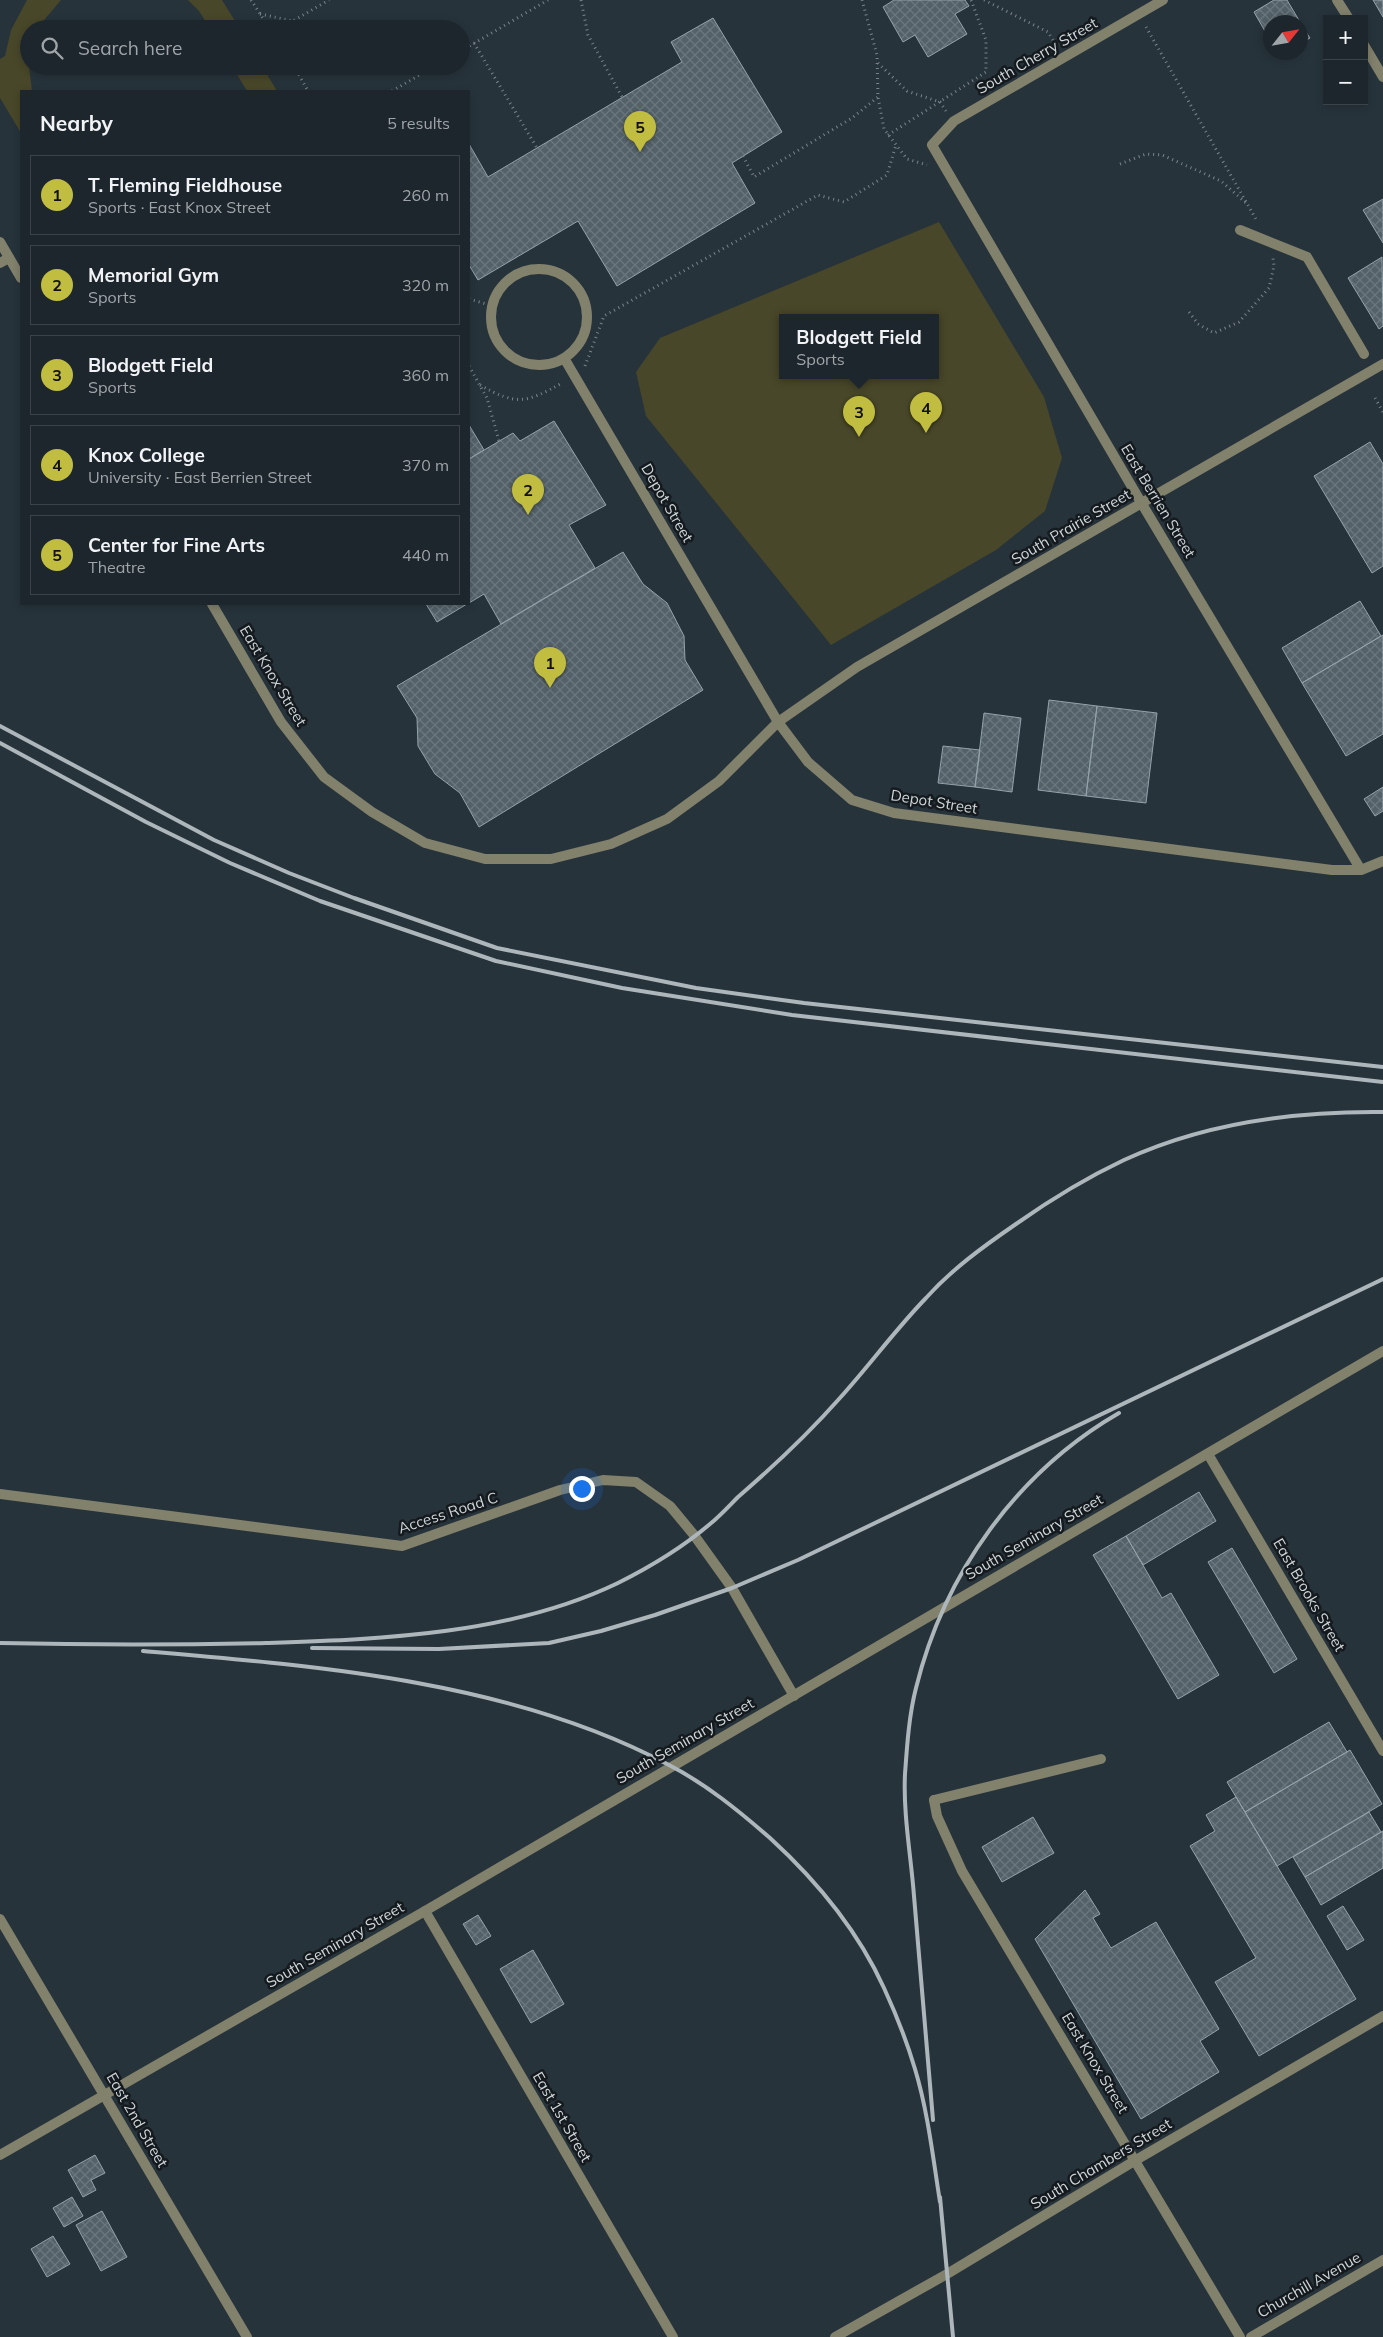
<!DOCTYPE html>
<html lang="en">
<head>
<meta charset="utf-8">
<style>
	:root { --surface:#1d262c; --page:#2a3238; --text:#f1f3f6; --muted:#a0a5a9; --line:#3b4348; --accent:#c1bd40 }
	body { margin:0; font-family:Mulish,sans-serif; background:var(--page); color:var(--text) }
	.controls { position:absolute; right:15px; top:15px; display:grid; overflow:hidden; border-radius:0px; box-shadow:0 2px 8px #0003 }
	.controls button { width:45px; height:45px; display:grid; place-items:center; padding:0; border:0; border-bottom:1px solid var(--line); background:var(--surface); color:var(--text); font:25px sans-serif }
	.compass { position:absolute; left:1263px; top:15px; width:45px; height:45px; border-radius:50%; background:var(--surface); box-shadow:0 2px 8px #0003; rotate:59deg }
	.you { position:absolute; left:581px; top:1488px; width:18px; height:18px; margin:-12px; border:4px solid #fff; border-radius:50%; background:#1a73e8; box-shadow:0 0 0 8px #1a73e833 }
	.badge { display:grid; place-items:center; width:32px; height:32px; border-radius:50%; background:var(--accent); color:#111; font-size:16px; font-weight:700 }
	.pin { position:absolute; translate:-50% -41px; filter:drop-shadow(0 1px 2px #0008) }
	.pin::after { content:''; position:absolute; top:26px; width:18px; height:15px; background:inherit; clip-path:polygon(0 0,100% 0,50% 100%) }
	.popup { position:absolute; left:779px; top:314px; width:160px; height:65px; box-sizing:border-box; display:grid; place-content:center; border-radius:0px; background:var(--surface); filter:drop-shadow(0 1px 4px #0005); font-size:16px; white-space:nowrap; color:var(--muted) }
	.popup b { font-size:19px; color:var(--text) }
	.popup::after { content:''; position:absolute; left:50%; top:100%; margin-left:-10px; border:10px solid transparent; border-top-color:var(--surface) }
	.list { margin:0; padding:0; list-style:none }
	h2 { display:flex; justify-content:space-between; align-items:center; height:65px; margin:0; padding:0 20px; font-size:21px }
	h2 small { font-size:16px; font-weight:400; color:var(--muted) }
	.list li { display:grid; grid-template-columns:32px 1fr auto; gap:15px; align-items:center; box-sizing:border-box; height:80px; margin:0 10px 10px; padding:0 10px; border:1px solid var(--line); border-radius:0px }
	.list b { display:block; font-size:19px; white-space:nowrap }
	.list p { margin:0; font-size:16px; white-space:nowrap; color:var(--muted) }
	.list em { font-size:16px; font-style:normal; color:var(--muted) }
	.icon { flex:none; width:28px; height:28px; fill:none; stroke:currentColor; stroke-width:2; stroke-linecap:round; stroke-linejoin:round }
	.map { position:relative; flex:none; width:1383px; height:2337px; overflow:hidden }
	.search { position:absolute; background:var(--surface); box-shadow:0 2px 8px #0003; left:20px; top:20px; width:450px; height:55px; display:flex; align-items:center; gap:12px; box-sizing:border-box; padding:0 18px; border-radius:28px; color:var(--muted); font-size:19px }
	.panel { position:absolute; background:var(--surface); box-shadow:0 2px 8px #0003; left:20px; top:90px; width:450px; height:515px; border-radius:0px }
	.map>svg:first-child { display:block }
</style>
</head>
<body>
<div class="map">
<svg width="1383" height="2337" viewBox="0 0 1383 2337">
	<defs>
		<pattern id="building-cross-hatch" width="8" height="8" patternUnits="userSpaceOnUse" patternTransform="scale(1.25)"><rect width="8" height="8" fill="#546169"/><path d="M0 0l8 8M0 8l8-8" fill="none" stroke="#6b777e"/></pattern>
	</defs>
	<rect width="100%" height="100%" fill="#27333b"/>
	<path fill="#484729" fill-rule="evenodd" d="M 27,0 L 61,0 L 45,19 L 39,29 L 29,29 L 29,66 L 32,91 L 21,91 L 21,133 L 0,98 L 0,59 L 5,56 L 11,30 Z
		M 188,0 L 222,0 L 240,29 L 210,29 L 199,11 Z
		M 232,66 L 262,66 L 277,91 L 247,91 Z
		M 939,222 L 1044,397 L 1062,458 L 1045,511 L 996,550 L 831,645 L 646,416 L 636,372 L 660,338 ZM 783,318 L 935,318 L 935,376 L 783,376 Z"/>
	<path fill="url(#building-cross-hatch)" stroke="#94a2ab" d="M 965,0 L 969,6 L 955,14 L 967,34 L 928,57 L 915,35 L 903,42 L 883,7 L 894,0 Z
		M 1274,0 L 1287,0 L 1300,22 L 1270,22 L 1270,40 L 1254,12 Z
		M 1373,0 L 1383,0 L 1383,17 Z
		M 713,18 L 782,132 L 732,163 L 755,203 L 617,286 L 578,221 L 478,280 L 469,265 L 469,144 L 488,177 L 682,62 L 671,42 Z
		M 1300,23 L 1310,38 L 1300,44 Z
		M 1383,199 L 1383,243 L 1363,210 Z
		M 1382,257 L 1383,326 L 1379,329 L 1348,278 Z
		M 554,421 L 606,505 L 569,525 L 595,568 L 501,624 L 484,594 L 469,603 L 469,459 L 513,433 L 520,441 Z
		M 469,425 L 484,450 L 469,459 Z
		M 1370,442 L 1383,464 L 1383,566 L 1372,573 L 1314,476 Z
		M 623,552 L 643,584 L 667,603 L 684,636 L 685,660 L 703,690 L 479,827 L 460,793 L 435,774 L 418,746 L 417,718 L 397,686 Z
		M 1360,601 L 1381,636 L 1302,683 L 1282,648 Z
		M 426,604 L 467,604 L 437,622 Z
		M 1383,635 L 1383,734 L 1346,756 L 1302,683 Z
		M 1049,700 L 1097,706 L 1086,796 L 1038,790 Z
		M 1097,706 L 1157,713 L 1146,803 L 1086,796 Z
		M 984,713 L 1021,718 L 1012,792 L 975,787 Z
		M 943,746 L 980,750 L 975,787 L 938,783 Z
		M 1383,787 L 1383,811 L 1375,816 L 1364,799 Z
		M 1199,1492 L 1216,1521 L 1143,1565 L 1126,1536 Z
		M 1126,1536 L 1162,1598 L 1171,1593 L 1219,1675 L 1178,1699 L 1093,1555 Z
		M 1232,1548 L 1297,1659 L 1274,1673 L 1208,1562 Z
		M 1329,1722 L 1347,1752 L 1245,1812 L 1227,1782 Z
		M 1350,1750 L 1382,1804 L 1277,1866 L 1245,1812 Z
		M 1236,1797 L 1356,1999 L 1259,2056 L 1215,1982 L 1256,1958 L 1190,1846 L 1215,1831 L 1206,1815 Z
		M 1369,1812 L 1381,1832 L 1305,1877 L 1293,1857 Z
		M 1033,1817 L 1054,1853 L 1002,1882 L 982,1847 Z
		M 1383,1831 L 1383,1868 L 1321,1905 L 1305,1877 Z
		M 1085,1890 L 1100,1914 L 1093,1918 L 1111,1948 L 1156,1922 L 1219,2029 L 1200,2041 L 1219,2072 L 1141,2119 L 1035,1939 Z
		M 1343,1906 L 1364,1940 L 1347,1950 L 1327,1916 Z
		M 478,1915 L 491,1936 L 476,1945 L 463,1924 Z
		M 533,1950 L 564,2004 L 531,2023 L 500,1969 Z
		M 95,2155 L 105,2173 L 91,2180 L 96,2190 L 83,2197 L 68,2170 Z
		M 72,2197 L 83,2216 L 64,2227 L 53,2208 Z
		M 102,2211 L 127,2257 L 101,2271 L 76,2225 Z
		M 53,2236 L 70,2264 L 47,2277 L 31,2249 Z"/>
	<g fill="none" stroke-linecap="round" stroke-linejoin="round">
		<path stroke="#7a848a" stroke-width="3" stroke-dasharray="1 4" stroke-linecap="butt" d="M 251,0 L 270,29
			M 581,0 L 588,35 L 622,97
			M 862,0 L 877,55 L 878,97 L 884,129 L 907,159 L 927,165
			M 984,0 L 1048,32 L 1056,45
			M 260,14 L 293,21 L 329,0
			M 1146,27 L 1257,221
			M 290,29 L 293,21
			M 474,43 L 537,148
			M 461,51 L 548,0
			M 878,63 L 907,91 L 940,102 L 946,111
			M 294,66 L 308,91
			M 392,91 L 435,66
			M 888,135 L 986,72 L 986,40 L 971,0
			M 743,156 L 754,177 L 852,118 L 878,97
			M 1120,164 L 1146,154 L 1162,155 L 1221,181 L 1246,203
			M 469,299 L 493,306
			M 1189,312 L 1198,324 L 1214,333 L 1239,322 L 1269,288 L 1274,266 L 1273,258
			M 469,366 L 487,398 L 499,441
			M 585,366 L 604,316 L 818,195 L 844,202 L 887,175 L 896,145
			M 480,385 C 517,406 526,403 562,383
			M 1375,398 L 1383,412"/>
		<path stroke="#81816c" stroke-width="10" d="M 1240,230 L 1307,257 L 1364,354
			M 0,263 L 9,258
			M491 317a48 48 0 1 1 96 0a48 48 0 1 1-96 0Z
			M 564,358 L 778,722
			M 0,1494 L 402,1546 L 560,1490 L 603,1480 L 636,1482 L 670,1506 L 694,1535 L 732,1588 L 794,1696
			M 934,1800 L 1101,1759"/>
		<path stroke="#81816c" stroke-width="10" d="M 1163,0 L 954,121 L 932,145 L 1142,504 L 1361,870
			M 0,242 L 21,278
			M 212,604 L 281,722 L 324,777 L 372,812 L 425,843 L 485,859 L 551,859 L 611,844 L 667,819 L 719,781 L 778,722 L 857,667 L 1383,364
			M 778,722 L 808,762 L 852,800 L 894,813 L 1332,870 L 1361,870 L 1383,861
			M 1208,1454 L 1383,1751
			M 934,1800 L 937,1816 L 962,1871 L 1240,2337
			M 425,1911 L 673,2337
			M 0,1919 L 247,2337
			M 835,2337 L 947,2274 L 1136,2160 L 1383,2016
			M 1251,2337 L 1383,2260"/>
		<path stroke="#81816c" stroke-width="10" d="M 1337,0 L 1349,19
			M 1364,45 L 1383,77
			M 0,2155 L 425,1911 L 1383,1351"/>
		<path stroke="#adb6bb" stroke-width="4" d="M 0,726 L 214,840 L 289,873 L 354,898 L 497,948 L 696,988 L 804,1003 L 1383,1067
			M 0,743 L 146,822 L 230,863 L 320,901 L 496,961 L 622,988 L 792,1015 L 1383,1082
			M 0,1643 C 89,1645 177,1645 266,1643 C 383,1639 510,1635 618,1583 C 650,1567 683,1547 710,1524 C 720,1516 729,1506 738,1497 C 774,1466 808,1434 839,1399 C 869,1366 895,1330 926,1298 C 952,1269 984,1246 1016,1224 C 1050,1200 1086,1178 1124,1160 C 1204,1123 1296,1111 1383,1112
			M 312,1648 L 439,1649 L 549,1643 L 601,1631 L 655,1615 L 732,1588 L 798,1560 L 1383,1279
			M 143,1651 C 318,1666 512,1681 669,1765 C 706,1784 739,1811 770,1838 C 816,1880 858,1931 884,1988 C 896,2014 907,2042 915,2069 C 928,2112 933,2158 940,2202
			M 933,2120 C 927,2045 920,1971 914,1896 C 911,1856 903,1814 905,1774 C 907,1746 909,1715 916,1688 C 944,1574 1017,1472 1119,1413
			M 940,2197 L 953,2337"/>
	</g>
	<g text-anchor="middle" stroke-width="5" stroke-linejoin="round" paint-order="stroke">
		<g font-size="15" fill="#ced6da" stroke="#151a1e">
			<text transform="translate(1037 56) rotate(-30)" y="5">South Cherry Street</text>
			<text transform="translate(1158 501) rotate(59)" y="5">East Berrien Street</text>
			<text transform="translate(667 503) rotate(60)" y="5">Depot Street</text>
			<text transform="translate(1071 527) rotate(-30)" y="5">South Prairie Street</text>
			<text transform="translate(273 676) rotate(59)" y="5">East Knox Street</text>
			<text transform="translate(934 802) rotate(9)" y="5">Depot Street</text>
			<text transform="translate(448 1513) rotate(-18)" y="5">Access Road C</text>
			<text transform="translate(1034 1537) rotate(-30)" y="5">South Seminary Street</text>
			<text transform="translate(1309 1595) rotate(60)" y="5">East Brooks Street</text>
			<text transform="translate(685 1741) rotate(-30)" y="5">South Seminary Street</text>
			<text transform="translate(335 1945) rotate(-30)" y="5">South Seminary Street</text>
			<text transform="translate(1095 2063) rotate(59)" y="5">East Knox Street</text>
			<text transform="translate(562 2117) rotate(60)" y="5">East 1st Street</text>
			<text transform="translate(137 2120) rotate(60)" y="5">East 2nd Street</text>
			<text transform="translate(1101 2164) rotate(-31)" y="5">South Chambers Street</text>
			<text transform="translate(1309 2285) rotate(-30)" y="5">Churchill Avenue</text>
		</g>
	</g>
</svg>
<div class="controls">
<button>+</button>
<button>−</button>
</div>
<svg class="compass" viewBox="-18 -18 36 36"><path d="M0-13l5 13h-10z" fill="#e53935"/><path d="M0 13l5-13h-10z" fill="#a0a5a9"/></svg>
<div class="you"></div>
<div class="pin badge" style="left:550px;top:688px">1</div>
<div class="pin badge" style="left:528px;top:515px">2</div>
<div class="pin badge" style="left:859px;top:437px">3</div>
<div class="popup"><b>Blodgett Field</b>Sports</div>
<div class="pin badge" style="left:926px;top:433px">4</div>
<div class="pin badge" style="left:640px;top:152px">5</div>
<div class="search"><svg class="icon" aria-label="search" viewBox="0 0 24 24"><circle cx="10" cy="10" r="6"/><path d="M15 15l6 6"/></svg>Search here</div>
<section class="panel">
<h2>Nearby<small>5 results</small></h2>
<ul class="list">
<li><span class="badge">1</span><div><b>T. Fleming Fieldhouse</b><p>Sports · East Knox Street</p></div><em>260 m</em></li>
<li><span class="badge">2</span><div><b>Memorial Gym</b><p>Sports</p></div><em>320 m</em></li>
<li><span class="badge">3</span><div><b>Blodgett Field</b><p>Sports</p></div><em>360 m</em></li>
<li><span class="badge">4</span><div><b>Knox College</b><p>University · East Berrien Street</p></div><em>370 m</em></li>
<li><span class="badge">5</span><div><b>Center for Fine Arts</b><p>Theatre</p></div><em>440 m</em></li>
</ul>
</section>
</div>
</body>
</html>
